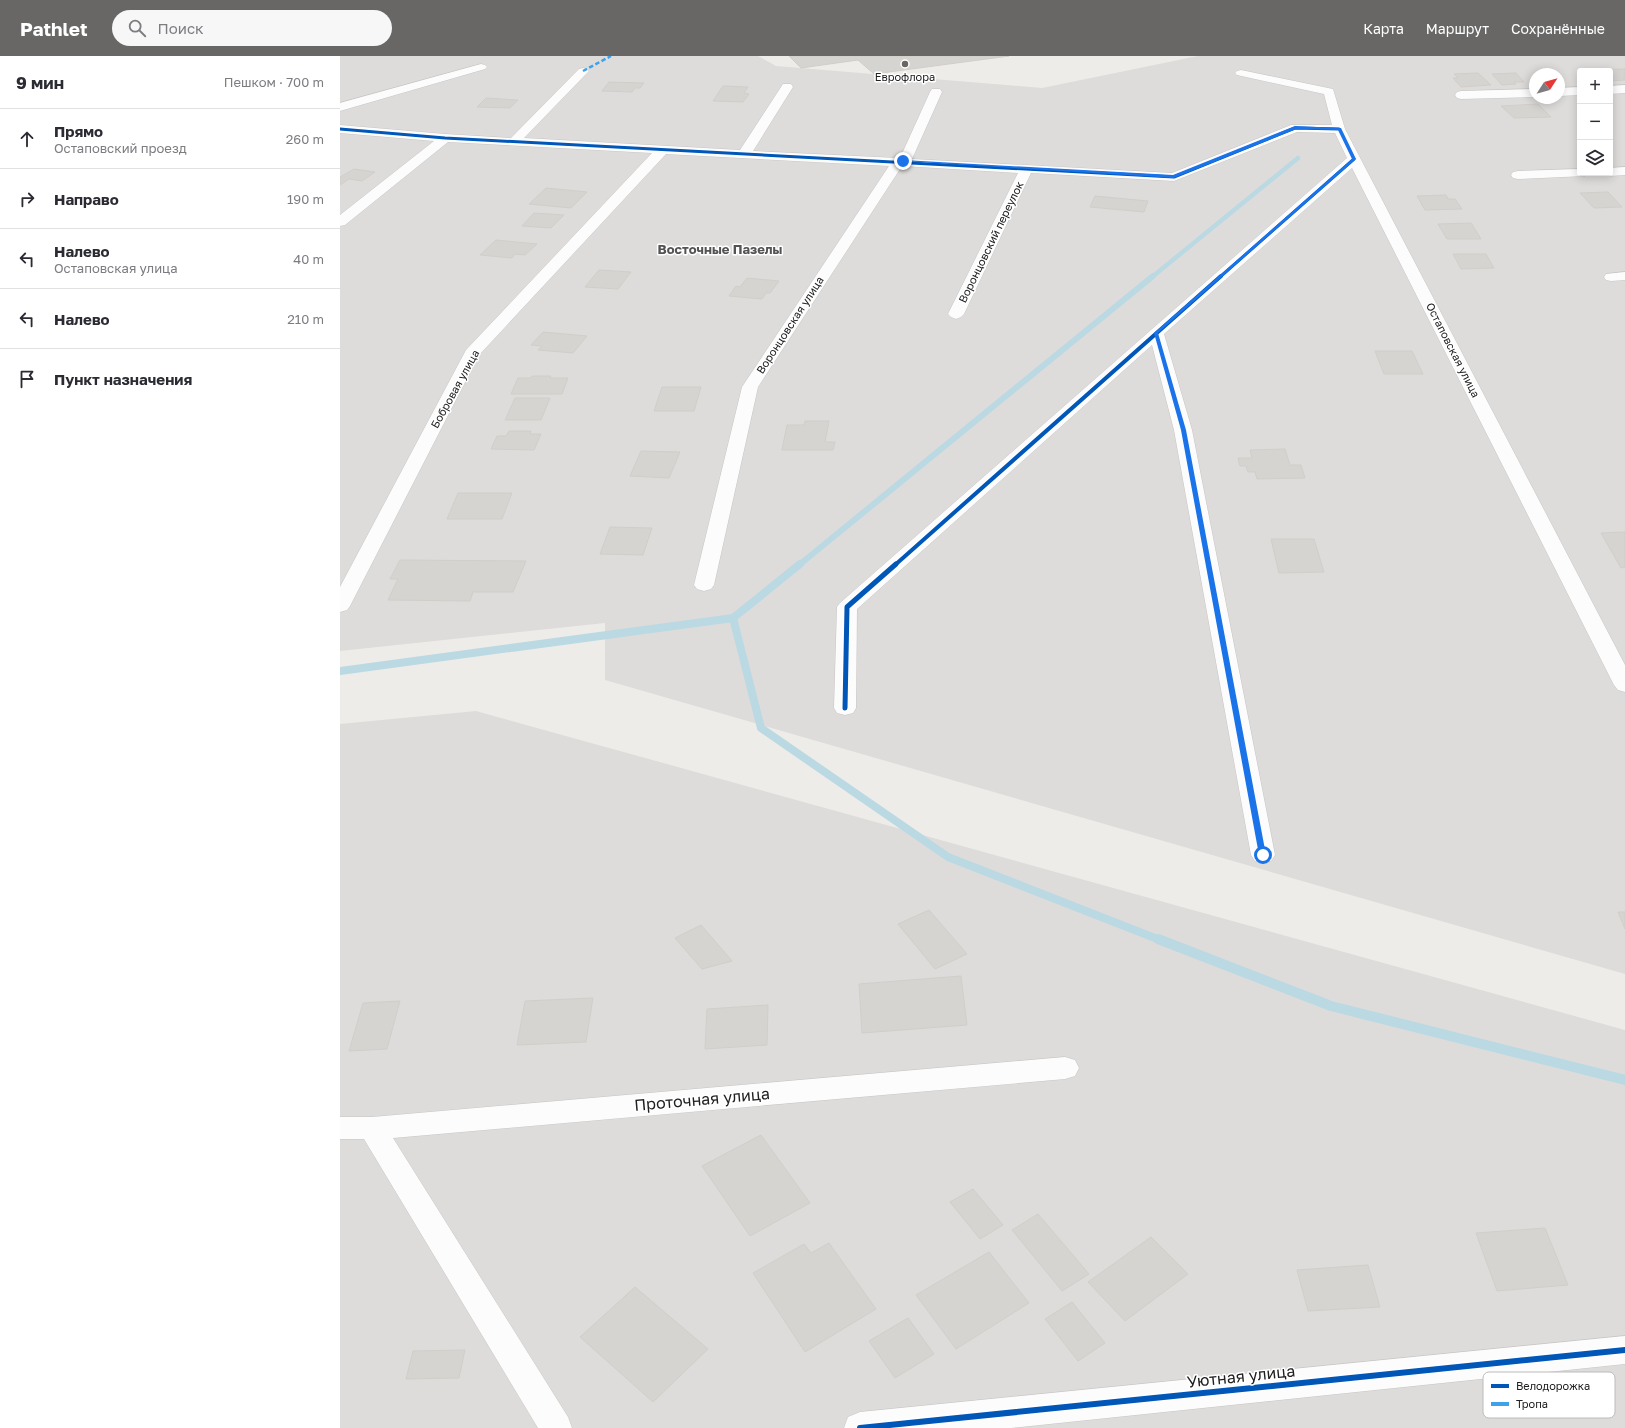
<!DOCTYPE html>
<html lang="ru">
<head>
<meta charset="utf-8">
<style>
	:root { --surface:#fff; --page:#f7f7f7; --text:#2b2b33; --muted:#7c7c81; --line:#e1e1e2; --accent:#686766 }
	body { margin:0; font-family:"Golos Text",sans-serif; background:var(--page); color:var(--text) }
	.controls { position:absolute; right:12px; top:12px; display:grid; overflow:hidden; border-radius:4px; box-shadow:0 2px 10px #0003 }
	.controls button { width:36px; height:36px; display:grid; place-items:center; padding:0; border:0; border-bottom:1px solid var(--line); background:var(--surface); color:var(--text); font:20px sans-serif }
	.compass { position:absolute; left:1189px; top:12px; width:36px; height:36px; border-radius:50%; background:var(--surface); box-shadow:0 2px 10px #0003; rotate:54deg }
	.stop { position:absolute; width:12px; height:12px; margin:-9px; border:3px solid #1a73e8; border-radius:50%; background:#fff }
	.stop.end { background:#1a73e8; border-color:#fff; box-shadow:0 1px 4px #0008 }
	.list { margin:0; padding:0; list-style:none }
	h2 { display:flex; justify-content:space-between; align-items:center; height:52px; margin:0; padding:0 16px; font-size:17px }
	h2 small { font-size:13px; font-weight:400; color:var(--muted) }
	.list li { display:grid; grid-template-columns:26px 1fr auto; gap:12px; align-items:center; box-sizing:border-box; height:60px; padding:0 16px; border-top:1px solid var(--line) }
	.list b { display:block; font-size:15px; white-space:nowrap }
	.list p { margin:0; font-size:13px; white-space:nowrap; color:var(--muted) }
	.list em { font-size:13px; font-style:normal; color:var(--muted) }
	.icon { flex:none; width:22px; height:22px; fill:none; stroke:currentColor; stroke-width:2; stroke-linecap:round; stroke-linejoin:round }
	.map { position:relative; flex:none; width:1285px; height:1372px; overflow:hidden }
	header { display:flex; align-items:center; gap:24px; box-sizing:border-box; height:56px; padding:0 20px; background:var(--accent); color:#fff }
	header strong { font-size:19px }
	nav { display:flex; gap:22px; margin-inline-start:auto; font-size:14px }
	.search { width:280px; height:36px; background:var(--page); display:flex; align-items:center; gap:10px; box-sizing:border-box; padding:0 14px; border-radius:22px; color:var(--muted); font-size:15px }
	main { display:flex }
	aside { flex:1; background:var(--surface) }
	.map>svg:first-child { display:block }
</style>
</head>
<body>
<header>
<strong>Pathlet</strong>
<div class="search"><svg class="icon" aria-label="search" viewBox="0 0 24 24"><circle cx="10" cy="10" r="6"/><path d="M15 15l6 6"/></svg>Поиск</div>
<nav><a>Карта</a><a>Маршрут</a><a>Сохранённые</a></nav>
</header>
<main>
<aside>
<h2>9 мин<small>Пешком · 700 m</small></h2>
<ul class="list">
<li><svg class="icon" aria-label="ahead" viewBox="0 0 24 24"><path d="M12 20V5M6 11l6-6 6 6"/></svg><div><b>Прямо</b><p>Остаповский проезд</p></div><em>260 m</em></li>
<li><svg class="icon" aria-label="right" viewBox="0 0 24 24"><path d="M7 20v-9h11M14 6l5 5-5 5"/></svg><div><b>Направо</b></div><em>190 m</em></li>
<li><svg class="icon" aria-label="left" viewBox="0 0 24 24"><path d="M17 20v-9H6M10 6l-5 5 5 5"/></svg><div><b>Налево</b><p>Остаповская улица</p></div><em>40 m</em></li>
<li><svg class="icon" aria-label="left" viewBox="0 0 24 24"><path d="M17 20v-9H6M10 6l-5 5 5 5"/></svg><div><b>Налево</b></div><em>210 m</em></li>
<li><svg class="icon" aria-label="arrive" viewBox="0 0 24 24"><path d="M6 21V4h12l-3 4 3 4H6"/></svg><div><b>Пункт назначения</b></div></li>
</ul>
</aside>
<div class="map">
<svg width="1285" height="1372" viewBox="0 0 1285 1372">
	<rect width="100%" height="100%" fill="#eeece9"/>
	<path fill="#dddcda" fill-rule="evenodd" d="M 0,0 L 418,0 L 436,10 L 702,32 L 858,0 L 1285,0 L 1285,918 L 265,624 L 265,567 L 0,595 ZM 1240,15 L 1270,15 L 1270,117 L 1240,117 ZM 1195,18 L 1219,18 L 1219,42 L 1195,42 Z
		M 136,655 L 1285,974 L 1285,1372 L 0,1372 L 0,668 Z"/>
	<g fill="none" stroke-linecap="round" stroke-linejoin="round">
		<path stroke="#bad9e3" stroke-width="4.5" d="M 812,221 L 958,102"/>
		<path stroke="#bad9e3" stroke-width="6" d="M 459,509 L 813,220"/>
		<path stroke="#bad9e3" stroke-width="8" d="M 393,562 L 421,672 L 608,801 L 820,884
			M 0,615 L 393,562 L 460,508"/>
		<path stroke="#bad9e3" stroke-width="10" d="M 818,883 L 991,950 L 1285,1024"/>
	</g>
	<path fill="#d6d4d1" stroke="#d1ceca" d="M 449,0 L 669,0 L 534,18 L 518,4 L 461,12 Z
		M 1285,13 L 1285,22 L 1283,22 L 1285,24 L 1270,25 L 1270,15 L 1254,14 Z
		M 1138,17 L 1151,29 L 1121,31 L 1113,22 L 1118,22 L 1114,18 Z
		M 1176,17 L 1184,26 L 1174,26 L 1176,28 L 1162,29 L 1152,18 Z
		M 269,26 L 304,27 L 300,32 L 295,32 L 292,36 L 262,35 Z
		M 383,30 L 408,31 L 404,37 L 409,38 L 403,46 L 373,45 Z
		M 146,42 L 178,44 L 170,52 L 137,51 Z
		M 1198,48 L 1211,61 L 1174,62 L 1161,50 Z
		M 14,113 L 35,116 L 22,125 L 9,123 L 0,129 L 0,121 Z
		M 206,132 L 247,136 L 231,152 L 189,148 Z
		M 1268,136 L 1282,151 L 1254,152 L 1240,137 Z
		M 1106,139 L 1108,143 L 1115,143 L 1122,153 L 1085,154 L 1077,140 Z
		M 755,140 L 808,145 L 804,156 L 750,151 Z
		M 194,157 L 224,159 L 211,172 L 182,170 Z
		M 1131,167 L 1141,183 L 1107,183 L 1098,168 Z
		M 156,184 L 197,188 L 185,199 L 175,198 L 172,202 L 140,199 Z
		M 1113,198 L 1146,198 L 1154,212 L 1121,213 Z
		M 259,214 L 291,216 L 278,233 L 245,231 Z
		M 407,222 L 439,225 L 430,237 L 426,237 L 422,243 L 389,240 L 396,230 L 400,231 Z
		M 203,276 L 247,280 L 233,297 L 198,294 L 202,290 L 191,289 Z
		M 1035,295 L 1072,295 L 1083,318 L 1044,318 Z
		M 193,320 L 211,320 L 210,322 L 228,322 L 222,338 L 171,338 L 178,322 L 190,322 Z
		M 322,331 L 361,331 L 354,355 L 314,355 Z
		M 175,342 L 210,342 L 201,364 L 165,364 Z
		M 465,365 L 489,365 L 485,386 L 495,386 L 493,394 L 442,394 L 447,369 L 464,369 Z
		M 169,375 L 191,375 L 190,378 L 201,378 L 194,394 L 151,393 L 157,380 L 166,380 Z
		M 945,393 L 950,409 L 961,409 L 965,422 L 917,423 L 915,416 L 908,416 L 906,410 L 900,410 L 898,402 L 912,402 L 910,394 Z
		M 301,395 L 340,396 L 329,422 L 290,420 Z
		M 118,437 L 172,437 L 162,463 L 107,463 Z
		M 270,471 L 312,472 L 303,499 L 260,498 Z
		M 1285,476 L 1285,511 L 1281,512 L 1261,477 Z
		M 931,483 L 974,483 L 984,516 L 939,517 Z
		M 60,504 L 186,505 L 173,536 L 133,536 L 130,545 L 48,544 L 58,523 L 50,523 Z
		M 589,854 L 627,898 L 595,913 L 558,868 Z
		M 1278,856 L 1285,856 L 1285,873 Z
		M 361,869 L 392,905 L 362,913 L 335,882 Z
		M 621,920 L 627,969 L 522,977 L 519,928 Z
		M 253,942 L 246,986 L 177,989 L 185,945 Z
		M 60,945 L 47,993 L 9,995 L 23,947 Z
		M 428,949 L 427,989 L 365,993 L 367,953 Z
		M 421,1079 L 470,1147 L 410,1180 L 362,1110 Z
		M 633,1133 L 663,1169 L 640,1183 L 610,1146 Z
		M 698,1158 L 749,1218 L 722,1235 L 672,1174 Z
		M 1205,1172 L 1228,1229 L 1157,1235 L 1136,1177 Z
		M 811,1181 L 848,1218 L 785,1265 L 748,1226 Z
		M 489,1187 L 536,1253 L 465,1296 L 413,1217 L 464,1188 L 471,1197 Z
		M 649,1196 L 689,1247 L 616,1293 L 576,1239 Z
		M 1028,1209 L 1040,1251 L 968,1255 L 957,1214 Z
		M 295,1231 L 368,1293 L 313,1346 L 240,1281 Z
		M 732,1246 L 765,1287 L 738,1305 L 705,1263 Z
		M 568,1262 L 594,1298 L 555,1322 L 529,1285 Z
		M 125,1294 L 119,1322 L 66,1323 L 73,1295 Z"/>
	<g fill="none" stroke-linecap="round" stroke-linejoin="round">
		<defs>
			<path id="minor" d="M 141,8 L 145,9 L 147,11 L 145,13 L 0,55 L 0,47 Z
				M 243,12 L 247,13 L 249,15 L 247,17 L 184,82 L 400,94 L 443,28 L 451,28 L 453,31 L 413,95 L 557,102 L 561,100 L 590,36 L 592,33 L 600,33 L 602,36 L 572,103 L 832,117 L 951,69 L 992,69 L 984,38 L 897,19 L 895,17 L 897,15 L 901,14 L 993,33 L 1005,73 L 1285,609 L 1285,636 L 1278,634 L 1274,629 L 1012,112 L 824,278 L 852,374 L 935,799 L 931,805 L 923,807 L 915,805 L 911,799 L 834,374 L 812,289 L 517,553 L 516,652 L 513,657 L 505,659 L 497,657 L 494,652 L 497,551 L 500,547 L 1007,102 L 995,77 L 957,76 L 834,125 L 691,117 L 624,258 L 621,261 L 616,263 L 611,261 L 608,258 L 678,117 L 563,110 L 560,113 L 418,331 L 374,529 L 371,533 L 364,535 L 357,533 L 354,529 L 402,331 L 549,110 L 326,98 L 139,299 L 10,550 L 7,554 L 0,556 L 0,531 L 126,294 L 312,97 L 108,86 L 5,169 L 0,170 L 0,159 L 94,85 L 0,77 L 0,69 L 105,78 L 171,82 L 239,13 Z
				M 1285,29 L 1285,37 L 1270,38 L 1270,30 Z
				M 1240,31 L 1240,39 L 1219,40 L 1219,32 Z
				M 1195,33 L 1195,41 L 1121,43 L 1117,42 L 1115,39 L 1117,36 L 1121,35 Z
				M 1285,111 L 1285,119 L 1270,120 L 1264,117 L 1270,117 L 1270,112 Z
				M 1240,113 L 1240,117 L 1247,117 L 1245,120 L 1178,123 L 1173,122 L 1171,119 L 1173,116 L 1178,115 Z
				M 1285,216 L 1285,224 L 1271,225 L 1266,224 L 1264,221 L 1266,218 Z
				M 725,1001 L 735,1004 L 739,1012 L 735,1020 L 725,1023 L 53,1082 L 228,1361 L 232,1372 L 198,1372 L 24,1083 L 0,1083 L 0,1061 L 32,1061 Z
				M 1285,1280 L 1285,1308 L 671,1372 L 504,1372 L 508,1361 L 520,1356 Z"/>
		</defs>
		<use href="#minor" stroke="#c7c6c5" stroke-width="1"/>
		<use href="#minor" fill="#fcfcfc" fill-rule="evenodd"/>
		<path stroke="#3da2ea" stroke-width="2.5" stroke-dasharray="4.5 2.5" stroke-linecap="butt" d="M 243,15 L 271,0"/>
		<defs>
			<path id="cycleway-far3" d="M 0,73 L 105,82 L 834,121 L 955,72 L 999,73
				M 880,221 L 1014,103"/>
			<path id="cycleway-far2" d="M 555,509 L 881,220"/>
			<path id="cycleway-far1" d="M 505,652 L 507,551 L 556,508"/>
			<path id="cycleway" d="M 520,1372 L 1285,1294"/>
		</defs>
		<use href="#cycleway-far3" stroke="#fff" stroke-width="4.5"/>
		<use href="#cycleway-far2" stroke="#fff" stroke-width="6"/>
		<use href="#cycleway-far1" stroke="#fff" stroke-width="8"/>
		<use href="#cycleway" stroke="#fff" stroke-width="9"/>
		<use href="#cycleway-far3" stroke="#0057b8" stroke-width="3"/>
		<use href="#cycleway-far2" stroke="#0057b8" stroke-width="4"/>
		<use href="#cycleway-far1" stroke="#0057b8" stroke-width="5"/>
		<use href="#cycleway" stroke="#0057b8" stroke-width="6"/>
	</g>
	<path fill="#1a73e8" d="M 955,70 L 1001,72 L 1016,103 L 818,277 L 846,374 L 926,799 L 923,801 L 919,799 L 841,374 L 814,277 L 1012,103 L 998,74 L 956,73 L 834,122 L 561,105 L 563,104 L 833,119 Z"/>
	<circle fill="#686766" stroke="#fff" stroke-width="1.5" cx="565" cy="8" r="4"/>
	<g text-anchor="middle" stroke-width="3" stroke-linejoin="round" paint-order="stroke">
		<g font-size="11" fill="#202020" stroke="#fff">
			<text x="565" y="25">Еврофлора</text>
		</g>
		<g font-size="11" fill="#202020" stroke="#fff">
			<text transform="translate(651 186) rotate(-64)" y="4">Воронцовский переулок</text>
			<text transform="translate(450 269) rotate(-57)" y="4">Воронцовская улица</text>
			<text transform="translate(1113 294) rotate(63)" y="4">Остаповская улица</text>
			<text transform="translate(115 333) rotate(-61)" y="4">Бобровая улица</text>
		</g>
		<g font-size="13" font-weight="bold" fill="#535353" stroke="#fff">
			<text x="380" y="198">Восточные Пазелы</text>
		</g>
		<g font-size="16" fill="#202020" stroke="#fff">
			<text transform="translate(362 1043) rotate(-5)" y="6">Проточная улица</text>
			<text transform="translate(901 1320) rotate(-6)" y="6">Уютная улица</text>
		</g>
	</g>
	<rect x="1143" y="1316" width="132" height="46" rx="6" fill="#fff" stroke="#bcbcbc" stroke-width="1"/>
	<rect x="1151" y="1328" width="18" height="4" fill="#0057b8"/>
	<rect x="1151" y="1346" width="18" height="4" fill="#3da2ea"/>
	<g font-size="11" fill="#202020">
		<text x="1176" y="1334">Велодорожка</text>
		<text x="1176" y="1352">Тропа</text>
	</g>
</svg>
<div class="controls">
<button>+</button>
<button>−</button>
<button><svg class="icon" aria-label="layers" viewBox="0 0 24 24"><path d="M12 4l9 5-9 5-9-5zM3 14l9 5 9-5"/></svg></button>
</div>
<svg class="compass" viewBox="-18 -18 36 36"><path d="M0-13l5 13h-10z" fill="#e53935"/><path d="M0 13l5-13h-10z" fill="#7c7c81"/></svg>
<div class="stop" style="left:923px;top:799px"></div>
<div class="stop end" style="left:563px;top:105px"></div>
</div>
</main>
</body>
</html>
